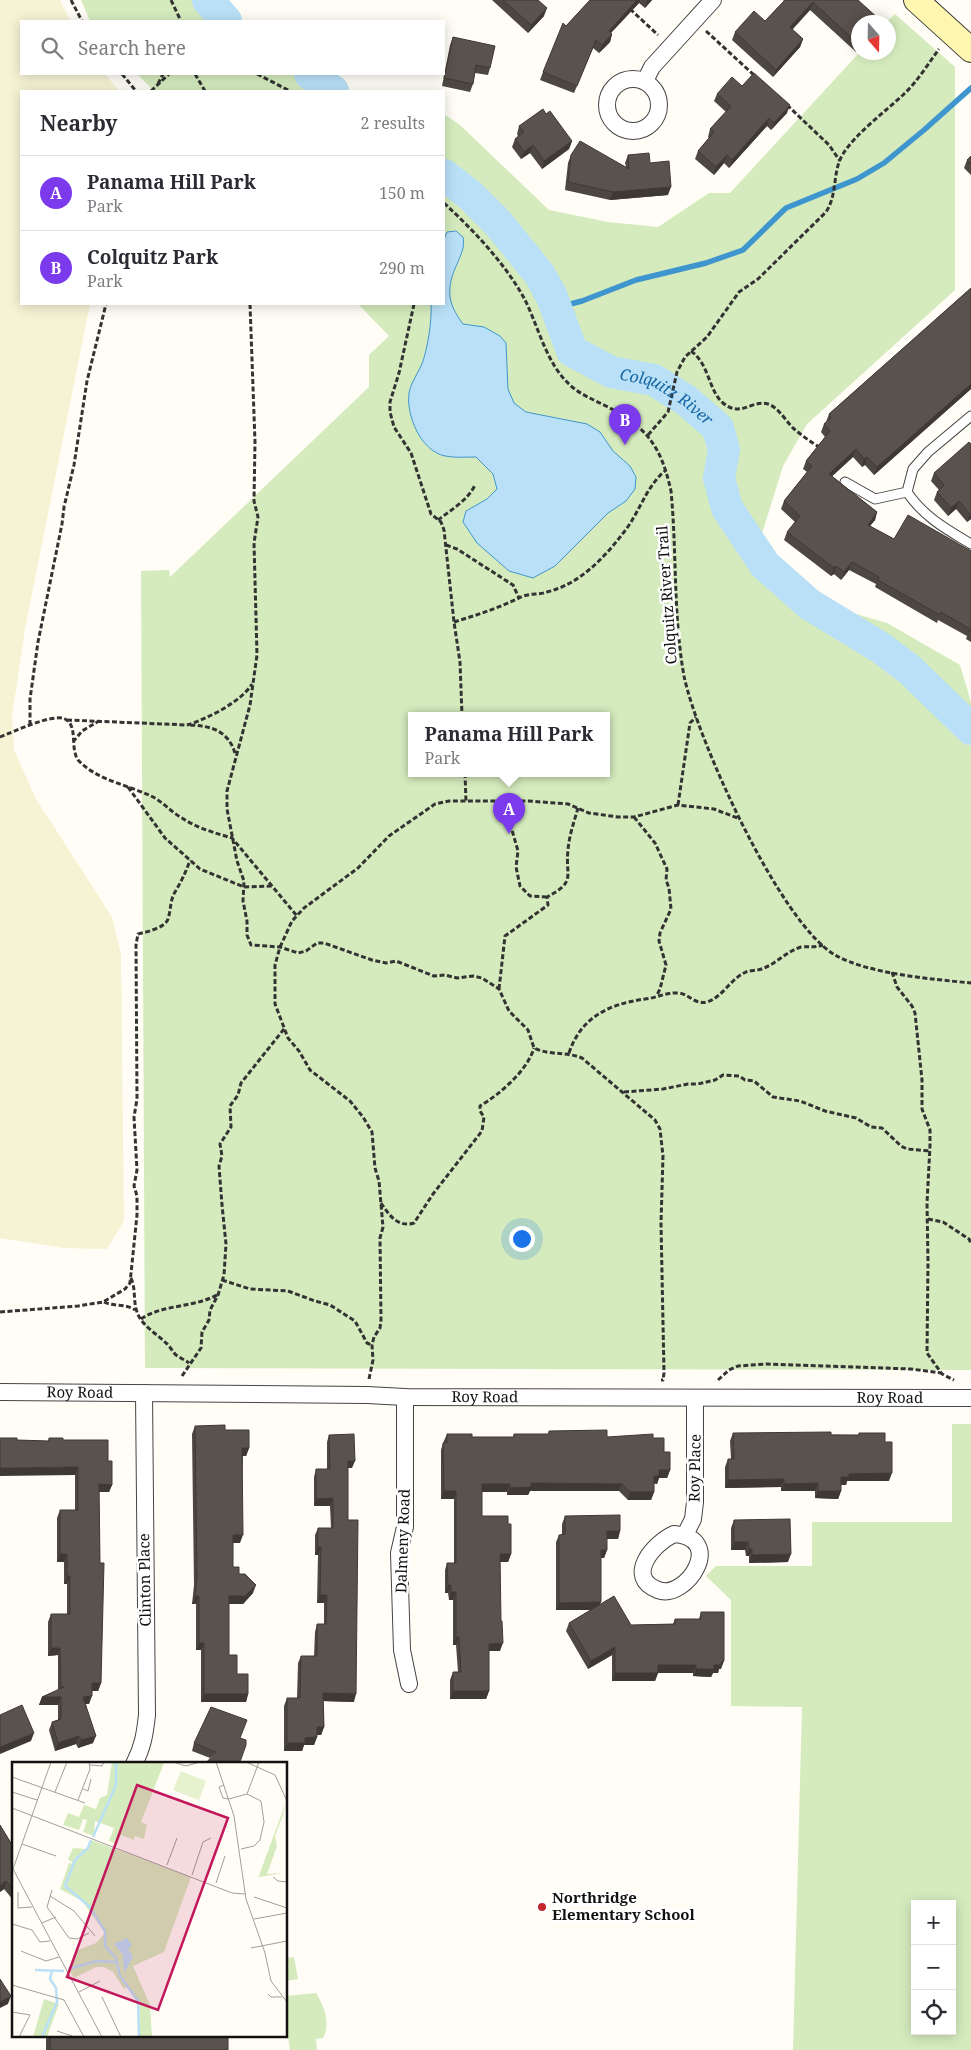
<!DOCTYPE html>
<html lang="en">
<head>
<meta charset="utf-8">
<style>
	:root { --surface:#fff; --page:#f2f2f3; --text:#2b2b33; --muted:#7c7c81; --line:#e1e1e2; --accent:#7c3aed }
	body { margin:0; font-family:"Noto Serif",serif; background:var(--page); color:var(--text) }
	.controls { position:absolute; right:15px; bottom:15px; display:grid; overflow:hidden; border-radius:0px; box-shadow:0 2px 12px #0003 }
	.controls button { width:45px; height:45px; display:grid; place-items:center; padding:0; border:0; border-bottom:1px solid var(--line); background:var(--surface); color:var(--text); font:25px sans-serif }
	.compass { position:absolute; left:851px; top:15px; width:45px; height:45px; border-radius:50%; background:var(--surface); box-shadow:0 2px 12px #0003; rotate:160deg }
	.you { position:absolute; left:521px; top:1238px; width:18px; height:18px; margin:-12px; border:4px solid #fff; border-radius:50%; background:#1a73e8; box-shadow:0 0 0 8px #1a73e833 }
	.badge { display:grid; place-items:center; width:32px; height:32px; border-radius:50%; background:var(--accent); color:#fff; font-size:16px; font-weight:700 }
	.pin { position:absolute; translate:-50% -41px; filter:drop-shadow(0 1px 2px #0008) }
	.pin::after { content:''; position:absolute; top:26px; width:18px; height:15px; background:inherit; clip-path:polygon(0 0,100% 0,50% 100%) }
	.popup { position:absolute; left:408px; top:712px; width:202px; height:65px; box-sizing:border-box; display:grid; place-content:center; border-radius:0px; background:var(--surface); filter:drop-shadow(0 1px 4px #0005); font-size:16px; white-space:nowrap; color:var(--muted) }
	.popup b { font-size:19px; color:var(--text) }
	.popup::after { content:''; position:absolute; left:50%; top:100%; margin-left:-10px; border:10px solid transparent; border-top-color:var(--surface) }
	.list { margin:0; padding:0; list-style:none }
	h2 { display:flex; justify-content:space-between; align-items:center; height:65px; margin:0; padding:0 20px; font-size:21px }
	h2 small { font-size:16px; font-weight:400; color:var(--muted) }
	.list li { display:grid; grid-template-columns:32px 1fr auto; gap:15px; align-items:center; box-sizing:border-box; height:75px; padding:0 20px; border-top:1px solid var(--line) }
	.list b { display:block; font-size:19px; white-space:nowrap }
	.list p { margin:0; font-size:16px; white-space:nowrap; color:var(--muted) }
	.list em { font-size:16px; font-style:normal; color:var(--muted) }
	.icon { flex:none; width:28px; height:28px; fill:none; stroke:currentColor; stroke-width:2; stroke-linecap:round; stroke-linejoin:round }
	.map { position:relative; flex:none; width:971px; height:2050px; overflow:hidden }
	.search { position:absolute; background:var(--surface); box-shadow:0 2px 12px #0003; left:20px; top:20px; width:425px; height:55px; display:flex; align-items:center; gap:12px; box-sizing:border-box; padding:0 18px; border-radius:0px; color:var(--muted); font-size:19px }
	.panel { position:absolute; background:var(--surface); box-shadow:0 2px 12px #0003; left:20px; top:90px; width:425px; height:215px; border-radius:0px }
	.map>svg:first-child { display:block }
</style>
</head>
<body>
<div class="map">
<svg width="971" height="2050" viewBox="0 0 971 2050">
	<rect width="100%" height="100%" fill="#fffdf5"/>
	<path fill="#f6f3d4" d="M 0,0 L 60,0 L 70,21 L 21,21 L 21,74 L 105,74 L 119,91 L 21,91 L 21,304 L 90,304 L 25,629 L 12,716 L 14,750 L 36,799 L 112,917 L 121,954 L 124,1221 L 107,1249 L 64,1248 L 0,1238 Z"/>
	<path fill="#d5ebbd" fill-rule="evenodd" d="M 81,0 L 200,0 L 205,11 L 216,21 L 90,21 Z
		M 895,14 L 955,67 L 955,290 L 807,424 L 783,466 L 757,550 L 829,606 L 887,623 L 960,665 L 971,702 L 971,1370 L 145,1368 L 141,571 L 169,570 L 170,577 L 369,387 L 369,355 L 389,336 L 358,304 L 444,304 L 444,114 L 460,125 L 549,210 L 608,222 L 658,227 L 709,193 L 730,193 L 859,53 L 888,52 L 888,22 L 887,22 ZM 412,715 L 606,715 L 606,773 L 412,773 Z
		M 137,74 L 314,74 L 335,91 L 154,91 Z
		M 952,1424 L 971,1424 L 971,2050 L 793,2050 L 802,1707 L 731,1706 L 731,1600 L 706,1576 L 716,1566 L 812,1566 L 812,1522 L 952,1522 ZM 915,1904 L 952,1904 L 952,2031 L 915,2031 Z
		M 294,1957 L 298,1979 L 286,1981 L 286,1958 Z
		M 316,1993 C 324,2006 331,2023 323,2038 L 316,2039 L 317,2050 L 290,2050 L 286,2022 L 286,1996 Z"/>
	<path fill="#b9e0f7" stroke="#3f96cf" d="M 456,231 L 463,237 C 465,248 461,254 457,264 C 446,288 447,303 463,324 L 484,327 L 500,336 L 506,343 L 508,389 L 514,403 L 526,412 L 587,424 L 600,432 L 613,451 L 630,466 L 636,477 L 635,489 L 626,501 L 608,513 L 555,566 L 533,578 L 509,571 L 477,543 L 463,522 L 466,511 L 487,499 L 497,489 L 493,474 L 476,457 C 466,457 455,458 445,456 C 421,451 406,416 409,393 C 411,382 419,372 423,361 C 428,346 432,320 431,304 L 444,304 L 444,239 L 447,232 Z"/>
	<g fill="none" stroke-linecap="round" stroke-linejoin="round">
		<path stroke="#3f96cf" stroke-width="5.5" d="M 555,308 L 582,301 L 636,280 L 706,263 L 743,250 L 786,208 L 857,179 L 884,163 L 924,130 L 971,88"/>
		<g stroke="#b9e0f7" stroke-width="32">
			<path d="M 208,0 L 226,21"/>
			<path d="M 310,74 L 333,91"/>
			<path id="s1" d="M 444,175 L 470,195 L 498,223 L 540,275 L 552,297 L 572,351 L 611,372 L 654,380 L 687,401 L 718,428 L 724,450 L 719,478 L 727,508 L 765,565 L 809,604 L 881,648 L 910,670 L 971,729"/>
		</g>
		<defs>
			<path id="service" d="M 845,482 L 875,499 L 907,492
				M 907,492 L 913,469 L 928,452 L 971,416
				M 907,492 C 924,517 946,529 971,544"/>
			<g id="minor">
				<circle cx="633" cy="105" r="26"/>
				<path d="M 645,81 L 652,67 L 713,0"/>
				<path id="s2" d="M 0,1392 L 367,1395 L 405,1397 L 971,1398"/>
				<path d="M 405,1397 L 405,1527 L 399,1553 L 402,1650 L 409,1684"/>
				<path d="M 674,1534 C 727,1538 686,1601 658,1590 C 624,1577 654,1543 674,1534 Z"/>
				<path d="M 685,1535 L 693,1519 L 695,1502 L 695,1398"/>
				<path d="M 134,1764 C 143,1747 145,1733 147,1715 L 144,1393"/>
			</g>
			<path id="secondary" d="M 916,0 L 971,50"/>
		</defs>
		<use href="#service" stroke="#444" stroke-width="11"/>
		<use href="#minor" stroke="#444" stroke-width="18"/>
		<use href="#secondary" stroke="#333" stroke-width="26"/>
		<path stroke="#333" stroke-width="3" stroke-dasharray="5 2.5" stroke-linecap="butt" d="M 71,0 L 82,21
			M 171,0 L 181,21
			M 630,9 L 658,35
			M 706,31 L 755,76
			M 122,74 L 136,91
			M 195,74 L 205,91
			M 257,74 L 290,91
			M 158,84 L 163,74
			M 151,91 L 169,74
			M 787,105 L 829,145 L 840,161
			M 444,203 C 473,230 504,262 524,298 C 538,325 545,360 567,382 C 577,393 592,399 606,406 C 647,427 661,446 671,491 C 677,553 673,615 684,676 C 697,739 780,923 835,955 C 869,974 931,979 971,983
			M 250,304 L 255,442 L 254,501 L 258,517 L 254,543 L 257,655 L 250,705 L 227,791 L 227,809 L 237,861 L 244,881 L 243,901 L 247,921 L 247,935 L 251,945 L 280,947 L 298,953 L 306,951 L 317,943 L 324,943 L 372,960 L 386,963 L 396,961 L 434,976 L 445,975 L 457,978 L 473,976 L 482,978 L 499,989 L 509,1011 L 528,1030 L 534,1048 C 551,1056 564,1051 582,1058 L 655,1120 L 660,1129 L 663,1156 L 661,1223 L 664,1373 L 663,1380 L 661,1380
			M 414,304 L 399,373 L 390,402 L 390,412 L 394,427 L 411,453 L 431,514 L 441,522 L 444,530 L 454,622 L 460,662 L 462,715
			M 691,351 C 710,365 708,390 723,403 C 741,418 753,399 768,404 C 779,408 785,420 793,428 C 801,435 812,443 821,448
			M 648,435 L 668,412 L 677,372 L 685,357 L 707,337 L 739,292 L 758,279 L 826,212 C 838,194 832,171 843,154 C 856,133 886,111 904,94 C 917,82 928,64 939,49
			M 438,520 C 451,510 468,500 475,485
			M 446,545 L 457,549 L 513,585 L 519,598
			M 454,622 C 477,615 499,608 521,597 C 529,593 539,595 547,592 C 580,584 604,558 624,532 C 640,512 646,486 666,470
			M 67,720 L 187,725 C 207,719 241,702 252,684
			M 30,725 L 30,699 L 38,642 L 62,524 L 64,507 L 74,465 L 87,381 L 106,304
			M 190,725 C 212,726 228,731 235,753
			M 0,737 C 13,732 53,713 65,719 C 79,726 69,750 79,761 C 97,780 128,785 151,796 C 162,801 171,812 182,818 C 197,828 215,833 232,838 L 297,916
			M 73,742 L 82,731 L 99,721
			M 465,773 L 466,802
			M 128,787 L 165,838 L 200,869 L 244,887 L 272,886
			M 504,802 L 518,851 L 516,867 L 520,886 L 530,896 L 547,897
			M 678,805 L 690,723 L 696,717
			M 634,817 L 655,843 L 667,869 L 666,880 L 669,888 L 671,909 L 660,933 L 659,941 L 666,965 L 660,989 L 657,995
			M 892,972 L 897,987 L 912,1006 L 915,1013 L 922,1080 L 922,1109 L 930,1130 L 930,1146 L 927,1203 L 928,1262 L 927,1353 L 942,1374 L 954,1380
			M 499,989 L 505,936 L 548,905 L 547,897 C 577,881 565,877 568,850 C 569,836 574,822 578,808
			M 569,1053 C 581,1017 609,1004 645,999 C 657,998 666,992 679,993 C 689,994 695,1005 707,1002 C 723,997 730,979 746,972 C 751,970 758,971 764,968 C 777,963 787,951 801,947 C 809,946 814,948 823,945
			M 624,1092 L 663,1089 L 688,1084 L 698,1084 L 715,1080 L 723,1075 L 739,1076 L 745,1080 L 754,1081 L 773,1097 L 800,1101 L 825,1111 L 856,1118 L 871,1127 L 882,1128 L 901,1146 L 907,1149 L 930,1151
			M 381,1203 C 389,1215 398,1228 414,1223 L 433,1194 L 482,1131 L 484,1117 L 480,1111 L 480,1106 C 500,1094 527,1071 534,1048
			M 928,1219 L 943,1222 L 969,1239 L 971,1243
			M 131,1278 C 136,1289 133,1301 137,1312 C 141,1325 157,1334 166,1343 C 170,1346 172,1351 176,1355 C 180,1358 185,1360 189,1363
			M 222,1280 L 250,1289 L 288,1291 L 315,1301 L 330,1305 L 355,1321 L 367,1343 L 372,1345
			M 104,1302 C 114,1307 125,1303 135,1310
			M 0,1312 L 78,1306 L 103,1302 L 125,1289 L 130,1283 L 137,1215 L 137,1196 L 134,1186 L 137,1170 L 134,1117 L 137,1099 L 136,945 L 138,934 C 146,932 165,928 168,919 C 171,910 170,900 175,892 C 181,882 186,872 190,860
			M 141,1319 C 163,1304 193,1308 217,1295
			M 182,1376 L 201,1348 L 202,1332 L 209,1320 L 210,1310 L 218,1295 L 224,1275 L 226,1244 L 222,1205 L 219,1166 L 222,1156 L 220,1144 L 231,1127 L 230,1106 L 238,1095 L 241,1083 L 284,1029
			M 369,1379 L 373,1360 L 372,1345 L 374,1337 L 380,1328 L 381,1320 L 380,1238 L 383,1227 L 379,1181 L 375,1168 L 372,1132 L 363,1117 L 350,1101 L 310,1070 L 299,1051 L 288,1038 L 275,1004 L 275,965 L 280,947 L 292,921 L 304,908 L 358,868 L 389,836 L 435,804 L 449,801 L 528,801 L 568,804 L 589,813 L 618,817 L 634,817 L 678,805 L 714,809 L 740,819
			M 718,1380 L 729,1370 L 738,1366 L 767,1364 L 911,1369 L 941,1373"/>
		<use href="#service" stroke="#fff" stroke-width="9"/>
		<use href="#minor" stroke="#fff" stroke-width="16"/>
		<use href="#secondary" stroke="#fff6b0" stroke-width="24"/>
	</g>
	<path fill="#4d4742" d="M 492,0 L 538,0 L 544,16 L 528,33 Z
		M 590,0 L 652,0 L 645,8 L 639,3 L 611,33 L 612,34 L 610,42 L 599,53 L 593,48 L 574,93 L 540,80 L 543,72 L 566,26 Z
		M 783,0 L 858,0 L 858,48 L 856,52 L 810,10 L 792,30 L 803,39 L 800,47 L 773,77 L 732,40 L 735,32 L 765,21 L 784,1 Z
		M 453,37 L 490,68 L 488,75 L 475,73 L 473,84 L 470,92 L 442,86 L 450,45 Z
		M 742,86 L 787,113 L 771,130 L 767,126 L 729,168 L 724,163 L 714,175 L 695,159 L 698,151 L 709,138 L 708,137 L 710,129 L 726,112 L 714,101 L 717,94 Z
		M 546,114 L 572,141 L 569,149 L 542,169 L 530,153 L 521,159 L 512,147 L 515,139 L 518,136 L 517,134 L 519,126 Z
		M 571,155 L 626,167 L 625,163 L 628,155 L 650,163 L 668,195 L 610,200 L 565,190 L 568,163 Z
		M 971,156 L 971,175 L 964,168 L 967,160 Z
		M 971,288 L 971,389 L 874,475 L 865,465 L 862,467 L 853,457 L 832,476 L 877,512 L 875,520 L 870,526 L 894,539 L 971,551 L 971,642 L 966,639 L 967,636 L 938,620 L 937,623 L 875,587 L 876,584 L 849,570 L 841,580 L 834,574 L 831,576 L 784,540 L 787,532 L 795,522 L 781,509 L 784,501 L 807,472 L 803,469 L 806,461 L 825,437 L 821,432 L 824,424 L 826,422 L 829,414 Z
		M 971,444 L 971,519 L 967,522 L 956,509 L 948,516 L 934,500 L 937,492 L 939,490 L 931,481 L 934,473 Z
		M 195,1426 L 225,1430 L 249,1448 L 246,1456 L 243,1456 L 240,1543 L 233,1543 L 233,1567 L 253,1593 L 243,1604 L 229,1604 L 229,1655 L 237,1674 L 248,1694 L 246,1702 L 201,1702 L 201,1650 L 196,1650 L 196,1604 L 192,1604 L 194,1585 L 192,1434 Z
		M 549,1431 L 607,1437 L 653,1438 L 664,1452 L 670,1470 L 667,1478 L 659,1478 L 657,1484 L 654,1483 L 654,1492 L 651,1500 L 628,1500 L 619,1491 L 530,1491 L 528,1495 L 507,1495 L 507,1492 L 482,1492 L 482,1516 L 508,1524 L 511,1554 L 508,1562 L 500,1562 L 500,1651 L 489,1651 L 489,1691 L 486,1699 L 450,1699 L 450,1680 L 453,1672 L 458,1672 L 456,1645 L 453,1645 L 453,1600 L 449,1600 L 448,1593 L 445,1593 L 445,1570 L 447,1563 L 454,1563 L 454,1499 L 441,1499 L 441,1450 L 443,1443 L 447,1434 L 472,1437 L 513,1437 L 514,1434 L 548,1434 Z
		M 733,1433 L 858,1435 L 859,1433 L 885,1442 L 889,1481 L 847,1481 L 846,1485 L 841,1485 L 841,1491 L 838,1499 L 815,1498 L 815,1491 L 781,1491 L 781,1487 L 725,1488 L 725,1467 L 728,1459 L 731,1459 L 730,1441 Z
		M 329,1435 L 352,1468 L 348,1468 L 348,1520 L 354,1702 L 323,1701 L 324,1727 L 321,1735 L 317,1735 L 317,1737 L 314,1745 L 304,1745 L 302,1751 L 284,1751 L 284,1706 L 287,1698 L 297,1698 L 298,1663 L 301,1656 L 314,1656 L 315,1632 L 317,1624 L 324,1624 L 324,1603 L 317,1603 L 318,1555 L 315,1555 L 315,1535 L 318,1528 L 331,1528 L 330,1506 L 314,1506 L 314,1477 L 316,1469 L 327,1469 L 327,1442 Z
		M 49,1438 L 63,1440 L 108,1461 L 112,1485 L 109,1492 L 99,1492 L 101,1683 L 98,1691 L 92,1691 L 89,1704 L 86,1704 L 93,1743 L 78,1748 L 76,1744 L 55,1751 L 49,1730 L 52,1722 L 58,1720 L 58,1705 L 39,1705 L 42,1697 L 58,1690 L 58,1655 L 48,1656 L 48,1622 L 51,1614 L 67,1614 L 67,1584 L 64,1584 L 64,1562 L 57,1562 L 57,1518 L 60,1510 L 75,1510 L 75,1475 L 17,1440 L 48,1441 Z
		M 565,1516 L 620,1531 L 618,1539 L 607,1539 L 607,1550 L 604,1558 L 601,1558 L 600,1605 L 631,1625 L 673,1624 L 675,1619 L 699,1619 L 701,1612 L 721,1669 L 719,1669 L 718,1673 L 713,1673 L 711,1677 L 693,1676 L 693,1673 L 658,1673 L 655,1681 L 612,1681 L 612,1655 L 588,1669 L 566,1631 L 569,1623 L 591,1610 L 556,1610 L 556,1542 L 559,1535 L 562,1535 L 562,1524 Z
		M 734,1520 L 788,1562 L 749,1563 L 749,1556 L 746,1556 L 745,1550 L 731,1550 L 731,1528 Z
		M 247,1720 L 210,1758 L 192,1751 L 194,1743 Z
		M 0,1825 L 14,1848 L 14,1901 L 4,1889 L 0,1892 Z
		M 47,2036 L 228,2036 L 228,2050 L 46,2050 L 46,2039 Z"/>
	<path fill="#3f3936" d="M 637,0 L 640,0 L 639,3 L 606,38 L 609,31 Z
		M 647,0 L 652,0 L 645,8 Z
		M 813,2 L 810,10 L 787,35 L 790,27 Z
		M 547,8 L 544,16 L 528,33 L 531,25 Z
		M 612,34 L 610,42 L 599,53 L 602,45 Z
		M 803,39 L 800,47 L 773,77 L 776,70 Z
		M 790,105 L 787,113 L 771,130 L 774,123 Z
		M 769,118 L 767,126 L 729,168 L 732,160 Z
		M 572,141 L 569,149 L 542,169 L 544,161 Z
		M 533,145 L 530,153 L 521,159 L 524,152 Z
		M 727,155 L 724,163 L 714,175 L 716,167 Z
		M 671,187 L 668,195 L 610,200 L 613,192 Z
		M 971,384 L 971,389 L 874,475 L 877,467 Z
		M 856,449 L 853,457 L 826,482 L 829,474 Z
		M 867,457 L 865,465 L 862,467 L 864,459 Z
		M 959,501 L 956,509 L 948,516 L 951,508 Z
		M 877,512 L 875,520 L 865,532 L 868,525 Z
		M 971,513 L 971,519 L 967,522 L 970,514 Z
		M 852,562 L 849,570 L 841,580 L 844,572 Z
		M 836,566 L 834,574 L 831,576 L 834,568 Z
		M 242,1448 L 249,1448 L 246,1456 L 240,1456 Z
		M 348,1461 L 355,1461 L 352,1468 L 346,1468 Z
		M 78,1467 L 75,1475 L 0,1476 L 0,1468 Z
		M 659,1470 L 670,1470 L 667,1478 L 659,1478 L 657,1484 L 651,1483 L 654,1476 Z
		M 892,1473 L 889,1481 L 847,1481 L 846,1485 L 838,1485 L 841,1477 L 849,1474 Z
		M 784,1479 L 781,1487 L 725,1488 L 728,1480 Z
		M 531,1483 L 622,1484 L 619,1491 L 530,1491 L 528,1495 L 507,1495 L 510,1488 Z
		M 818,1483 L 815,1491 L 781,1491 L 784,1484 Z
		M 99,1484 L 112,1485 L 109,1492 L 96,1492 Z
		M 482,1484 L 510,1484 L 507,1492 L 479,1492 Z
		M 444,1491 L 456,1491 L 454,1499 L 441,1499 Z
		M 818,1491 L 841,1491 L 838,1499 L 815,1498 Z
		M 630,1492 L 654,1492 L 651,1500 L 628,1500 Z
		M 333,1498 L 330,1506 L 314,1506 L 316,1499 Z
		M 607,1531 L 620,1531 L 618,1539 L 604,1539 Z
		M 233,1535 L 243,1535 L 240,1543 L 230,1543 Z
		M 734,1542 L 748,1542 L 745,1550 L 731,1550 Z
		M 318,1547 L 321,1547 L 318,1555 L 315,1555 Z
		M 749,1549 L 752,1549 L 749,1556 L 746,1556 Z
		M 601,1550 L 607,1550 L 604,1558 L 598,1558 Z
		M 60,1554 L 67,1554 L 64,1562 L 57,1562 Z
		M 500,1554 L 511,1554 L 508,1562 L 497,1562 Z
		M 791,1554 L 788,1562 L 749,1563 L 752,1555 Z
		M 67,1576 L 70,1576 L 67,1584 L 64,1584 Z
		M 256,1585 L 253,1593 L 243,1604 L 226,1604 L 229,1596 Z
		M 448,1585 L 451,1585 L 448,1593 L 445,1593 Z
		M 451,1592 L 456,1592 L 453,1600 L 449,1600 Z
		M 320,1595 L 327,1595 L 324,1603 L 317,1603 Z
		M 195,1596 L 199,1596 L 196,1604 L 192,1604 Z
		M 601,1602 L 598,1610 L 556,1610 L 559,1603 Z
		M 456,1637 L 459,1637 L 456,1645 L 453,1645 Z
		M 199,1643 L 204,1643 L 201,1650 L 196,1650 Z
		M 503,1643 L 500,1651 L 486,1651 L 489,1644 Z
		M 615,1647 L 612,1655 L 588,1669 L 591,1661 Z
		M 51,1648 L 60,1648 L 58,1655 L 48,1656 Z
		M 724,1661 L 721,1669 L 719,1669 L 718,1673 L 713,1673 L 711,1677 L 693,1676 L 696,1669 L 714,1665 L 721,1662 Z
		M 658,1665 L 696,1665 L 693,1673 L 655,1673 Z
		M 615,1673 L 658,1673 L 655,1681 L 612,1681 Z
		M 92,1683 L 101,1683 L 98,1691 L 89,1691 Z
		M 453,1691 L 489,1691 L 486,1699 L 450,1699 Z
		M 323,1693 L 356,1694 L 354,1702 L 321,1701 Z
		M 204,1694 L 248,1694 L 246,1702 L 201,1702 Z
		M 92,1696 L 89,1704 L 80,1704 L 83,1697 Z
		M 42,1697 L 61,1697 L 58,1705 L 39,1705 Z
		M 317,1727 L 324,1727 L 321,1735 L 314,1735 Z
		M 34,1733 L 31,1741 L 0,1754 L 0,1747 Z
		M 79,1736 L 76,1744 L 55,1751 L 58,1743 Z
		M 96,1736 L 93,1743 L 78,1748 L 81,1740 Z
		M 317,1737 L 314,1745 L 304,1745 L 302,1751 L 284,1751 L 287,1743 L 305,1738 Z
		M 6,1881 L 4,1889 L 0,1892 L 0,1886 Z
		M 11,1996 L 8,2004 L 0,2008 L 0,2002 Z"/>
	<path fill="#5a524d" stroke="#3f3936" d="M 503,0 L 538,0 L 547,8 L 531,25 Z
		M 590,0 L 637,0 L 609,31 L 612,34 L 602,45 L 596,40 L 577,86 L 543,72 L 563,23 L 566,26 Z
		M 785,0 L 858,0 L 880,20 L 878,22 L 858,22 L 858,44 L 813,2 L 790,27 L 803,39 L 776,70 L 735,32 L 754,11 L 765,21 Z
		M 453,37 L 495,46 L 490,68 L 476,65 L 473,84 L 444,78 Z
		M 754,73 L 790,105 L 774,123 L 769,118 L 732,160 L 727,155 L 716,167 L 698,151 L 714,132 L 710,129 L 731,106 L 717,94 L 732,77 L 742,86 Z
		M 543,109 L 546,114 L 550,111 L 572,141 L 544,161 L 533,145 L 524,152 L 515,139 L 524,132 L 519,126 Z
		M 580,141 L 629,169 L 628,155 L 649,153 L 650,163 L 669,161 L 671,187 L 613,192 L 568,182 L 571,155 Z
		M 971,156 L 971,164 L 967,160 Z
		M 971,288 L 971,384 L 877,467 L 867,457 L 864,459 L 856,449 L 829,474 L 877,512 L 868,525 L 894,539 L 908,515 L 971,551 L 971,632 L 969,631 L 970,629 L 941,612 L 940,615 L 878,580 L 879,577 L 852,562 L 844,572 L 836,566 L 834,568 L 787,532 L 800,516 L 784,501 L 812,466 L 806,461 L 830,431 L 824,424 L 831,418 L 829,414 Z
		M 969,442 L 971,444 L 971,513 L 970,514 L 959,501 L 951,508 L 937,492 L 944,485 L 934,473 Z
		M 225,1425 L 225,1430 L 249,1430 L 249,1448 L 242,1448 L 243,1535 L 233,1535 L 233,1567 L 239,1567 L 239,1574 L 245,1574 L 256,1585 L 245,1596 L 229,1596 L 229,1655 L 237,1655 L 237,1674 L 248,1674 L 248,1694 L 204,1694 L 204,1643 L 199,1643 L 199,1596 L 195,1596 L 197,1577 L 195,1426 Z
		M 607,1430 L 607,1437 L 653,1434 L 653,1438 L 664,1438 L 664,1452 L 670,1452 L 670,1470 L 659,1470 L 659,1476 L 654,1476 L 654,1492 L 630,1492 L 622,1484 L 531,1483 L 531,1487 L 510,1488 L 510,1484 L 482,1484 L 482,1516 L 508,1516 L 508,1524 L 511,1524 L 511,1554 L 500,1554 L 501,1621 L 502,1621 L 503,1643 L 489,1644 L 489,1691 L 453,1691 L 453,1672 L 461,1672 L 459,1637 L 456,1637 L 456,1592 L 451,1592 L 451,1585 L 448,1585 L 447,1563 L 456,1563 L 456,1491 L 444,1491 L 443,1443 L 447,1443 L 447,1434 L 472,1434 L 472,1437 L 514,1437 L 514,1434 L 549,1434 L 549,1431 Z
		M 831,1432 L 831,1435 L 859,1435 L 859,1433 L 885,1433 L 885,1442 L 892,1442 L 892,1473 L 849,1474 L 849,1477 L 841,1477 L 841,1491 L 818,1491 L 818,1483 L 784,1484 L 784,1479 L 728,1480 L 728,1459 L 734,1459 L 733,1433 Z
		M 354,1434 L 355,1461 L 348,1461 L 348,1520 L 358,1520 L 356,1694 L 323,1693 L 324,1727 L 317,1727 L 317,1737 L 305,1738 L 305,1743 L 287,1743 L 287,1698 L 300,1698 L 301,1656 L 317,1656 L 317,1624 L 326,1624 L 327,1595 L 320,1595 L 321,1547 L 318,1547 L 318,1528 L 333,1528 L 333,1498 L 316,1499 L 316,1469 L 330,1469 L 329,1435 Z
		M 0,1438 L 17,1438 L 17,1440 L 49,1441 L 49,1438 L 63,1438 L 63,1440 L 108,1440 L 108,1461 L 112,1461 L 112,1485 L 99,1484 L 100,1563 L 104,1563 L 101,1683 L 92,1683 L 92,1696 L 83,1697 L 96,1736 L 81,1740 L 79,1736 L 58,1743 L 52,1722 L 61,1719 L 61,1697 L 42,1697 L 64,1687 L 61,1687 L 60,1648 L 51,1648 L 51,1614 L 70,1614 L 70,1576 L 67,1576 L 67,1554 L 60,1554 L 60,1510 L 78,1510 L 78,1467 L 0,1468 Z
		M 620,1515 L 620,1531 L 607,1531 L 607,1550 L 601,1550 L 601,1602 L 559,1603 L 559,1535 L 565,1534 L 565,1516 Z
		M 790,1519 L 791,1554 L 752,1555 L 752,1549 L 749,1549 L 748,1542 L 734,1542 L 734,1520 Z
		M 614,1596 L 631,1625 L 675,1624 L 675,1619 L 701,1619 L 701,1612 L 724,1612 L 724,1661 L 721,1662 L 721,1665 L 714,1665 L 714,1669 L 696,1669 L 696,1665 L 658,1665 L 658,1673 L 615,1673 L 615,1647 L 591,1661 L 569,1623 Z
		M 22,1705 L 34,1733 L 0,1747 L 0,1715 Z
		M 211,1707 L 247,1720 L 240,1738 L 246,1740 L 246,1745 L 240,1762 L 241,1764 L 205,1764 L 216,1752 L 194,1743 Z
		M 0,1825 L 14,1848 L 14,1890 L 6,1881 L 0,1886 Z
		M 0,1979 L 11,1996 L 0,2002 Z
		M 50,2036 L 228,2036 L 228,2050 L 50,2050 Z"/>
	<circle fill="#c4262e" stroke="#fff" stroke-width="2" cx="542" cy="1907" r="5"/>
	<g text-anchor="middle" stroke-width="5" stroke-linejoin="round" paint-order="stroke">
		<g font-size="15" fill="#111" stroke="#fff">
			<text transform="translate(667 595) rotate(-94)" y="5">Colquitz River Trail</text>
			<text dy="5" stroke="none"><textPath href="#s2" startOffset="80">Roy Road</textPath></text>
			<text dy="5" stroke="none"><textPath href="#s2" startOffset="485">Roy Road</textPath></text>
			<text dy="5" stroke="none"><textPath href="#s2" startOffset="890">Roy Road</textPath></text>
			<text transform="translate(695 1468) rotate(-89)" y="5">Roy Place</text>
			<text transform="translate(403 1541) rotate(-88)" y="5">Dalmeny Road</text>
			<text transform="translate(145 1580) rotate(-91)" y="5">Clinton Place</text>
		</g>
		<g font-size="15" font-weight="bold" fill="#111" stroke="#fff" text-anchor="start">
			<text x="552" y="1903">Northridge<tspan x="552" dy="17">Elementary School</tspan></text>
		</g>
		<g font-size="16" font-style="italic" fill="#1768a6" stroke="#fff">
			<text dy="6" stroke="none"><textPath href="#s1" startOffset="328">Colquitz River</textPath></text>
		</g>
	</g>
	<g transform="translate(12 1762)">
		<rect width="275" height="275" fill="#fffdf5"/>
		<path d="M 100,0 L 152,1 L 129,60 L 135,63 L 132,77 L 123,74 L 122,78 L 109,73 L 105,82 L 97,79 L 102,66 L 83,59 L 82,74 L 71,70 L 75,58 L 71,57 L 67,68 L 51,63 L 56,51 L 67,55 L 72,43 L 84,47 L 88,36 L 95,33 ZM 274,40 L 271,52 L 275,59 L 271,53 L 263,74 L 265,84 L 255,112 L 272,111 L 247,115 L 245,119 ZM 79,78 L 179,115 L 152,190 L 121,204 L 138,243 L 140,275 L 125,275 L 128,272 L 127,240 L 115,225 L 112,227 L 101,210 L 92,205 L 84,205 L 62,216 L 58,209 L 66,188 L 84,181 L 93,171 L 70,139 L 48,127 L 57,101 L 62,102 L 56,97 L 61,86 L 74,87 ZM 32,237 L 47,242 L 35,275 L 21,275 Z" fill="#d5ebbd"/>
		<path d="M 169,9 L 194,19 L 187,38 L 161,28 Z" fill="#e6f2cf"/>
		<path d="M 115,176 L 120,184 L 116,187 L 121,195 L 112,211 L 111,193 L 102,182 Z" fill="#b9e0f7"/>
		<path fill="none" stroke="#b9e0f7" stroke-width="2.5" d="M 81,75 L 104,23 L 104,0M 79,78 L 76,86 L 63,98 L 53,124 L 77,144 L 93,169 L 93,184 L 104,196 L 108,214 L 126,239 L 127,275M 56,207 L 85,199 L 104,200M 23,208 L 52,209M 30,275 L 45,240 L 44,226 L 38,217 L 40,209"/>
		<path fill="none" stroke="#a09f9a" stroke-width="1" d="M 161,0 L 174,4 L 188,0M 204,0 L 222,54 L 234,137 L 253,191 L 259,219 L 275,240M 234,0 L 263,13M 78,3 L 90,4 L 92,0M 263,13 L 275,39M 0,15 L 73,41M 212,23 L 207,25 L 211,36 L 217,37M 71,27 L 76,29 L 79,17M 0,30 L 25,38M 43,30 L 55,0M 217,37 L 235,32 L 247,0M 66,38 L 78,7 L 77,0M 0,46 L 220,131 L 233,132M 10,82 L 44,94M 229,87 L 242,84 L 248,78 L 252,60 L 249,39 L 235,32M 155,103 L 165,76M 0,105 L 90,275M 1,107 L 39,0M 180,113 L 191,80 L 199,76M 261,115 L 266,119 L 275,120M 204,121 L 213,94M 40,128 L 35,145 L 57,176 L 65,177 L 77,171M 6,130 L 6,146 L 20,145M 38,134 L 62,149 L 83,174M 242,135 L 275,146M 242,157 L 275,151M 30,161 L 44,155M 0,162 L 20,168 L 28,180 L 38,179M 239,186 L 275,179M 9,189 L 34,199 L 47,195M 0,223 L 52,238 L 72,275M 67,230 L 88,219M 256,232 L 259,235 L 270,235M 90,235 L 109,275M 0,250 L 18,253 L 7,275M 45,269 L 63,275"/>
		<path fill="#c2185b" fill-opacity="0.15" stroke="#c2185b" stroke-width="2.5" d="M 125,23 L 216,56 L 146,248 L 55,215 Z"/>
		<rect width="275" height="275" fill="none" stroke="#111" stroke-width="2.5"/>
	</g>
</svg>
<div class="controls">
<button>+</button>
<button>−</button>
<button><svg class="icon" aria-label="locate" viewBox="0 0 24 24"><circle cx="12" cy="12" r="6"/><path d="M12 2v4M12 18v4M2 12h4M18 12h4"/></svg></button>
</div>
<svg class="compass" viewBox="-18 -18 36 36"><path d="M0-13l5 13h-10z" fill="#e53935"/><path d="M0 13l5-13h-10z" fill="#7c7c81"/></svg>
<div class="you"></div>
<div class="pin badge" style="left:509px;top:834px">A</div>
<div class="popup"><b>Panama Hill Park</b>Park</div>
<div class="pin badge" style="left:625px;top:445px">B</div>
<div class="search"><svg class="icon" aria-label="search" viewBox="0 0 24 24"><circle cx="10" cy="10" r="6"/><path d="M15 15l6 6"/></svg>Search here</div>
<section class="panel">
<h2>Nearby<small>2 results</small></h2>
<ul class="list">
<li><span class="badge">A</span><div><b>Panama Hill Park</b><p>Park</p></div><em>150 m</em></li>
<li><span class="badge">B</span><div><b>Colquitz Park</b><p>Park</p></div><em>290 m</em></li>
</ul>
</section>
</div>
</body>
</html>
